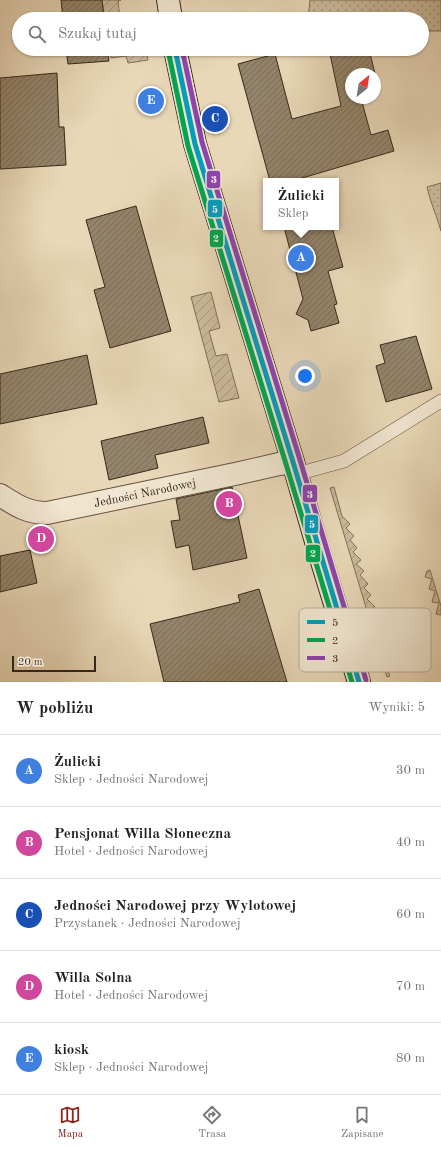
<!DOCTYPE html>
<html lang="pl">
<head>
<meta charset="utf-8">
<style>
	:root { --surface:#fff; --page:#f6f6f6; --text:#222; --muted:#767676; --line:#e0e0e0; --accent:#8f2418 }
	body { margin:0; font-family:"Old Standard TT",serif; background:var(--page); color:var(--text) }
	.compass { position:absolute; left:345px; top:68px; width:36px; height:36px; border-radius:50%; background:var(--surface); box-shadow:0 1px 3px #0004; rotate:30deg }
	.scale { position:absolute; left:12px; bottom:10px; width:84px; box-sizing:border-box; padding-left:4px; border:2px solid #372818; border-top:0; font-size:11px; line-height:14px; white-space:nowrap; color:#372818; -webkit-text-stroke:3px #f1e6d1; paint-order:stroke }
	.you { position:absolute; left:305px; top:376px; width:14px; height:14px; margin:-10px; border:3px solid #fff; border-radius:50%; background:#1a73e8; box-shadow:0 0 0 6px #1a73e833 }
	.badge { display:grid; place-items:center; width:26px; height:26px; border-radius:50%; background:var(--accent); color:#fff; font-size:13px; font-weight:700 }
	.pin { position:absolute; translate:-50% -50%; border:2px solid #fff; box-shadow:0 1px 4px #0006 }
	.popup { position:absolute; left:263px; top:178px; width:76px; height:52px; box-sizing:border-box; display:grid; place-content:center; border-radius:0px; background:var(--surface); filter:drop-shadow(0 1px 3px #0005); font-size:13px; white-space:nowrap; color:var(--muted) }
	.popup b { font-size:15px; color:var(--text) }
	.popup::after { content:''; position:absolute; left:50%; top:100%; margin-left:-8px; border:8px solid transparent; border-top-color:var(--surface) }
	.list { margin:0; padding:0; list-style:none }
	h2 { display:flex; justify-content:space-between; align-items:center; height:52px; margin:0; padding:0 16px; font-size:17px }
	h2 small { font-size:13px; font-weight:400; color:var(--muted) }
	.list li { display:grid; grid-template-columns:26px 1fr auto; gap:12px; align-items:center; box-sizing:border-box; height:72px; padding:0 16px; border-top:1px solid var(--line) }
	.list b { display:block; font-size:15px; white-space:nowrap }
	.list p { margin:0; font-size:13px; white-space:nowrap; color:var(--muted) }
	.list em { font-size:13px; font-style:normal; color:var(--muted) }
	.icon { flex:none; width:22px; height:22px; fill:none; stroke:currentColor; stroke-width:2; stroke-linecap:round; stroke-linejoin:round }
	.map { position:relative; flex:none; width:441px; height:682px; overflow:hidden }
	.search { position:absolute; background:var(--surface); box-shadow:0 1px 3px #0004; left:12px; right:12px; top:12px; height:44px; display:flex; align-items:center; gap:10px; box-sizing:border-box; padding:0 14px; border-radius:22px; color:var(--muted); font-size:15px }
	.sheet { height:412px; background:var(--surface) }
	nav { display:flex; justify-content:space-around; align-items:center; box-sizing:border-box; height:56px; border-top:1px solid var(--line); background:var(--surface); font-size:11px; color:var(--muted) }
	nav a { display:grid; justify-items:center; gap:2px }
	nav .on { color:var(--accent) }
	.map>svg:first-child { display:block }
</style>
</head>
<body>
<div class="map">
<svg width="441" height="682" viewBox="0 0 441 682">
	<defs>
		<pattern id="grass-dots" width="8" height="8" patternUnits="userSpaceOnUse"><rect width="8" height="8" fill="#cbba9d"/><path d="M2 2h.1M6 6h.1" fill="none" stroke="#a6977f" stroke-width="1.8" stroke-linecap="round"/></pattern>
		<pattern id="garden-furrows" width="10" height="10" patternUnits="userSpaceOnUse"><rect width="10" height="10" fill="#cbba9d"/><path d="M-1 1l2-2M0 10L10 0M9 11l2-2" fill="none" stroke="#a6977f"/></pattern>
		<pattern id="building-hatch" width="6" height="6" patternUnits="userSpaceOnUse"><rect width="6" height="6" fill="#94846b"/><path d="M-1 1l2-2M0 6l6-6M5 7l2-2" fill="none" stroke="#7a6c57"/></pattern>
	</defs>
	<rect width="100%" height="100%" fill="#e9d8b8"/>
	<filter id="stains"><feTurbulence type="fractalNoise" baseFrequency=".005" numOctaves="4"/><feColorMatrix values="0 0 0 0 .2 0 0 0 0 .09 0 0 0 0 .02 0 0 0 .5 -.17"/></filter>
	<radialGradient id="worn" r=".72"><stop offset=".6" stop-color="#630" stop-opacity="0"/><stop offset="1" stop-color="#630" stop-opacity=".3"/></radialGradient>
	<path fill="url(#grass-dots)" stroke="#81715a" d="M 310,0 L 441,0 L 441,31 L 422,31 L 422,19 L 308,19 Z
		M 441,183 L 441,231 C 437,216 430,202 427,187 Z"/>
	<path fill="url(#garden-furrows)" stroke="#81715a" d="M 102,0 L 121,0 L 118,1 L 120,19 L 105,19 Z
		M 110,49 L 145,49 L 148,60 L 128,63 L 126,56 L 111,58 Z
		M 211,292 L 220,328 L 209,331 L 216,356 L 227,354 L 239,398 L 219,402 L 191,297 Z
		M 334,487 L 342,516 L 350,524 L 346,528 L 354,536 L 350,540 L 357,548 L 353,552 L 361,560 L 356,564 L 364,571 L 360,575 L 368,584 L 364,588 L 371,595 L 367,599 L 375,607 L 370,612 L 378,619 L 374,623 L 382,631 L 377,635 L 385,643 L 381,647 L 388,655 L 384,659 L 392,667 L 388,671 L 390,676 L 387,677 L 330,488 Z
		M 430,570 L 441,606 L 441,615 L 436,614 L 439,603 L 432,602 L 435,591 L 429,589 L 432,579 L 425,577 L 427,571 Z"/>
	<path fill="url(#building-hatch)" stroke="#372818" d="M 61,0 L 102,0 L 104,19 L 63,19 Z
		M 66,49 L 107,49 L 109,61 L 68,64 Z
		M 329,49 L 369,49 L 375,74 L 351,74 L 351,98 L 361,98 L 371,135 L 388,130 L 394,151 L 292,181 L 270,181 L 238,64 L 275,54 L 292,119 L 341,106 Z
		M 57,73 L 59,127 L 64,127 L 66,165 L 0,169 L 0,78 Z
		M 136,206 L 171,331 L 110,348 L 94,290 L 105,287 L 86,220 Z
		M 284,227 L 332,227 L 343,267 L 328,271 L 337,304 L 334,305 L 339,323 L 311,331 L 308,320 L 296,314 L 303,299 Z
		M 416,336 L 432,389 L 386,402 L 376,366 L 385,363 L 380,345 Z
		M 87,355 L 97,404 L 0,424 L 0,374 Z
		M 203,417 L 209,443 L 155,455 L 158,468 L 109,480 L 101,441 Z
		M 232,487 L 247,558 L 193,570 L 189,545 L 176,548 L 171,521 L 180,520 L 176,499 Z
		M 30,550 L 37,583 L 0,592 L 0,556 Z
		M 259,589 L 287,682 L 164,682 L 150,624 L 240,602 L 238,595 Z"/>
	<g fill="none" stroke-linecap="round" stroke-linejoin="round">
		<defs>
			<path id="lane" d="M 297,474 L 344,461 L 441,401"/>
			<g id="street">
				<path id="s1" d="M 0,495 C 16,505 27,513 47,513 L 235,474 L 279,464 L 293,462"/>
			</g>
			<path id="secondary" d="M 168,0 L 171,19
				M 175,49 L 195,144 L 293,462 L 319,552 L 359,682"/>
		</defs>
		<use href="#lane" stroke="#645440" stroke-width="14"/>
		<use href="#street" stroke="#645440" stroke-width="24"/>
		<use href="#secondary" stroke="#372818" stroke-width="24"/>
		<use href="#lane" stroke="#f1e6d1" stroke-width="13"/>
		<use href="#street" stroke="#f1e6d1" stroke-width="22"/>
		<use href="#secondary" stroke="#f1e6d1" stroke-width="22"/>
		<defs>
			<path id="bus-1" d="M 175,49 L 195,144 L 293,462 L 359,682"/>
			<path id="bus-2" d="M 168,50 L 188,146 L 286,464 L 352,682"/>
			<path id="bus-3" d="M 182,49 L 202,142 L 300,460 L 366,680"/>
		</defs>
		<use href="#bus-1" stroke="#f1e6d1" stroke-width="8"/>
		<use href="#bus-2" stroke="#f1e6d1" stroke-width="8"/>
		<use href="#bus-3" stroke="#f1e6d1" stroke-width="8"/>
		<use href="#bus-1" stroke="#069cbc" stroke-width="5"/>
		<use href="#bus-2" stroke="#00a651" stroke-width="5"/>
		<use href="#bus-3" stroke="#8e44ad" stroke-width="5"/>
	</g>
	<g text-anchor="middle" stroke-width="3" stroke-linejoin="round" paint-order="stroke">
		<g font-size="12" fill="#372818" stroke="#f1e6d1">
			<text dy="4" stroke="none"><textPath href="#s1" startOffset="151">Jedności Narodowej</textPath></text>
		</g>
	</g>
	<rect x="299" y="608" width="132" height="64" rx="6" fill="#f1e6d1" stroke="#b9ad9a" stroke-width="1"/>
	<rect x="307" y="620" width="18" height="4" fill="#069cbc"/>
	<rect x="307" y="638" width="18" height="4" fill="#00a651"/>
	<rect x="307" y="656" width="18" height="4" fill="#8e44ad"/>
	<g font-size="11" fill="#372818">
		<text x="332" y="626">5</text>
		<text x="332" y="644">2</text>
		<text x="332" y="662">3</text>
	</g>
	<g stroke="#f1e6d1" stroke-width="1.5">
		<rect x="206" y="170" width="15" height="19" rx="4" fill="#8e44ad"/>
		<rect x="207" y="199" width="16" height="19" rx="4" fill="#069cbc"/>
		<rect x="209" y="229" width="15" height="19" rx="4" fill="#00a651"/>
		<rect x="302" y="484" width="16" height="19" rx="4" fill="#8e44ad"/>
		<rect x="304" y="514" width="15" height="20" rx="4" fill="#069cbc"/>
		<rect x="305" y="544" width="16" height="19" rx="4" fill="#00a651"/>
	</g>
	<g font-size="11" text-anchor="middle" font-weight="bold" fill="#fff">
		<text x="214" y="183">3</text>
		<text x="215" y="213">5</text>
		<text x="216" y="242">2</text>
		<text x="310" y="498">3</text>
		<text x="312" y="528">5</text>
		<text x="313" y="557">2</text>
	</g>
	<rect width="100%" height="100%" filter="url(#stains)"/>
	<rect width="100%" height="100%" fill="url(#worn)"/>
</svg>
<svg class="compass" viewBox="-18 -18 36 36"><path d="M0-13l5 13h-10z" fill="#e53935"/><path d="M0 13l5-13h-10z" fill="#767676"/></svg>
<div class="scale">20 m</div>
<div class="you"></div>
<div class="pin badge" style="left:301px;top:258px;background:#3f7fe0">A</div>
<div class="popup"><b>Żulicki</b>Sklep</div>
<div class="pin badge" style="left:229px;top:504px;background:#d1479c">B</div>
<div class="pin badge" style="left:215px;top:119px;background:#1a4fb4">C</div>
<div class="pin badge" style="left:41px;top:539px;background:#d1479c">D</div>
<div class="pin badge" style="left:151px;top:101px;background:#3f7fe0">E</div>
<div class="search"><svg class="icon" aria-label="search" viewBox="0 0 24 24"><circle cx="10" cy="10" r="6"/><path d="M15 15l6 6"/></svg>Szukaj tutaj</div>
</div>
<section class="sheet">
<h2>W pobliżu<small>Wyniki: 5</small></h2>
<ul class="list">
<li><span class="badge" style="background:#3f7fe0">A</span><div><b>Żulicki</b><p>Sklep · Jedności Narodowej</p></div><em>30 m</em></li>
<li><span class="badge" style="background:#d1479c">B</span><div><b>Pensjonat Willa Słoneczna</b><p>Hotel · Jedności Narodowej</p></div><em>40 m</em></li>
<li><span class="badge" style="background:#1a4fb4">C</span><div><b>Jedności Narodowej przy Wylotowej</b><p>Przystanek · Jedności Narodowej</p></div><em>60 m</em></li>
<li><span class="badge" style="background:#d1479c">D</span><div><b>Willa Solna</b><p>Hotel · Jedności Narodowej</p></div><em>70 m</em></li>
<li><span class="badge" style="background:#3f7fe0">E</span><div><b>kiosk</b><p>Sklep · Jedności Narodowej</p></div><em>80 m</em></li>
</ul>
</section>
<nav>
<a class="on"><svg class="icon" aria-label="map" viewBox="0 0 24 24"><path d="M3 6l6-2 6 2 6-2v14l-6 2-6-2-6 2zM9 4v14M15 6v14"/></svg>Mapa</a>
<a><svg class="icon" aria-label="directions" viewBox="0 0 24 24"><path d="M12 3l9 9-9 9-9-9zM9 14v-3h6M13 9l2 2-2 2"/></svg>Trasa</a>
<a><svg class="icon" aria-label="saved" viewBox="0 0 24 24"><path d="M7 4h10v16l-5-4-5 4z"/></svg>Zapisane</a>
</nav>
</body>
</html>
